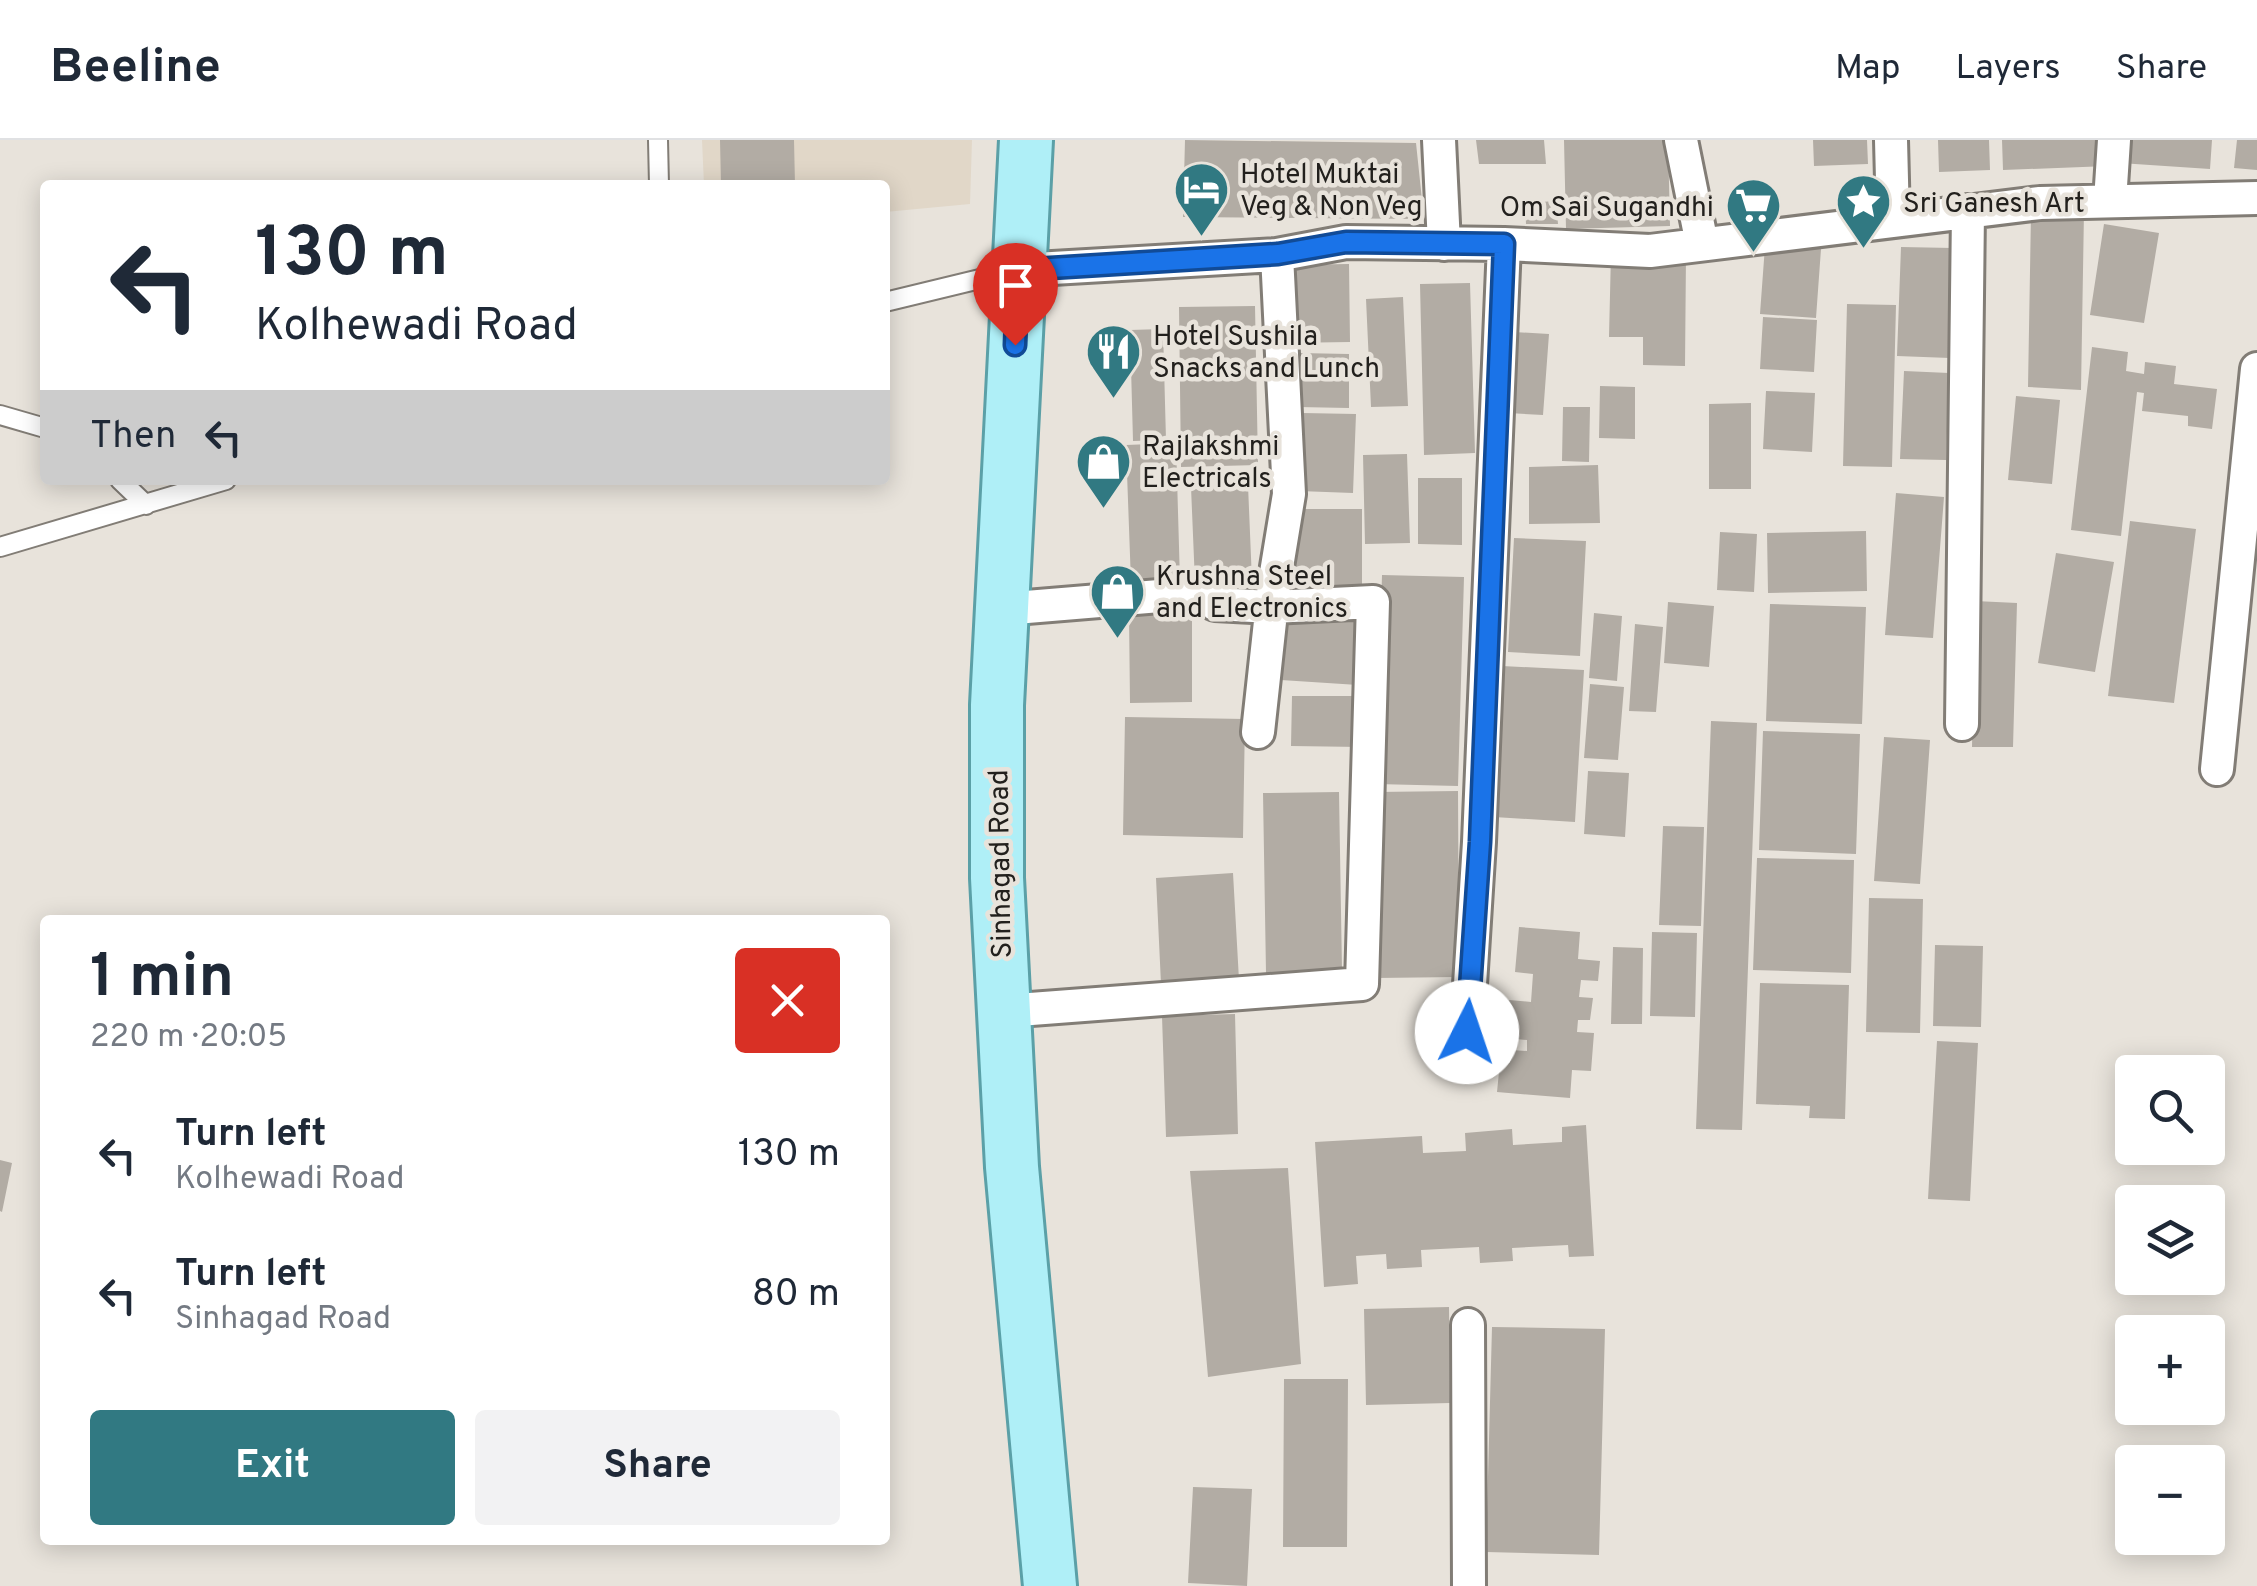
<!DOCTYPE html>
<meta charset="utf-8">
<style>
:root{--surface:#fff;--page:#f2f2f3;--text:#1f2937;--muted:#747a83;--line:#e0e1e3;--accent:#317982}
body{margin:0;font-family:Overpass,sans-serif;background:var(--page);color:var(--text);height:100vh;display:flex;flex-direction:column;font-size:38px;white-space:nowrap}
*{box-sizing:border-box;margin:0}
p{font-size:32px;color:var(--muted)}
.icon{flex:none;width:55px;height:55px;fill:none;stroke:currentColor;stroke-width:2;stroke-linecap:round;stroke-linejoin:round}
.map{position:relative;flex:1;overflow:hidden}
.sheet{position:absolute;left:40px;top:775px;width:850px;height:630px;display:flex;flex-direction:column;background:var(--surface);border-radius:10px;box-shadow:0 5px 25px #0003}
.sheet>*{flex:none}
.top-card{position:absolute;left:40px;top:40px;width:850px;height:305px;border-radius:10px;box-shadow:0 5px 25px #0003;background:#fff;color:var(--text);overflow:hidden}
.fabs{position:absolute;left:2115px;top:915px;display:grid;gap:20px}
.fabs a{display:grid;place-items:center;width:110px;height:110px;border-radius:10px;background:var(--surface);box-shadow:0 5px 25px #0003;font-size:50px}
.pin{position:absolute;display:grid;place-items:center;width:85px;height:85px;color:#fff;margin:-102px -42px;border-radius:50% 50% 50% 0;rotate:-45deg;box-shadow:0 0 10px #0007}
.pin .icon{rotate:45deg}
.me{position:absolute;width:110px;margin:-55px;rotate:4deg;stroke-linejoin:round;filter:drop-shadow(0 0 8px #0008)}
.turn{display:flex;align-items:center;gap:35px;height:210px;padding:0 50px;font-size:45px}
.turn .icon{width:130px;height:130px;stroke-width:2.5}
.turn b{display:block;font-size:70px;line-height:85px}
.then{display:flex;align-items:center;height:95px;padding:0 50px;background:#0003;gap:20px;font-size:38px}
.round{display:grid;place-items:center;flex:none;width:105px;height:105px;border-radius:10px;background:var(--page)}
.head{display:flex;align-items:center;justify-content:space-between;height:170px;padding:0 50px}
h1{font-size:60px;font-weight:700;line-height:75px}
.button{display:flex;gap:20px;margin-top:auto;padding:20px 50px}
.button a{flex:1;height:115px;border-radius:10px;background:var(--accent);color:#fff;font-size:40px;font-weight:700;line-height:115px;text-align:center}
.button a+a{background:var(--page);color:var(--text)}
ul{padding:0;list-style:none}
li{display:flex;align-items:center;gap:30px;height:140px;padding:0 50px}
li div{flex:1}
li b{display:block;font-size:38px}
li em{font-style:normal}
header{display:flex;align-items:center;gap:60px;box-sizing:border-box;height:140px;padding:0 50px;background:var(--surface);border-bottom:2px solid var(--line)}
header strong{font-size:48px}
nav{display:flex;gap:55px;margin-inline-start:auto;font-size:35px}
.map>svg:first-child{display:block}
.built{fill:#e1d7c8}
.building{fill:#b2aca4}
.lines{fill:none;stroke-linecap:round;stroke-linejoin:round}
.lane-casing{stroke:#827d76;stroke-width:22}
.street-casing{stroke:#827d76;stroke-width:38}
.primary-casing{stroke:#5ba0a7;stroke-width:58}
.lane{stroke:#fff;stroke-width:18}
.street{stroke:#fff;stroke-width:32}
.primary{stroke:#afeff7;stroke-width:52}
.route-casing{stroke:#114b97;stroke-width:25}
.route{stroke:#1a73e8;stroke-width:18}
.labels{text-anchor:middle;stroke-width:9;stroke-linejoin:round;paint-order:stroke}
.poi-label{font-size:28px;fill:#22201d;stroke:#e8e3db;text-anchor:start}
.street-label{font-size:28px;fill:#22201d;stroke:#e8e3db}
</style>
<header>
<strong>Beeline</strong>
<nav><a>Map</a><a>Layers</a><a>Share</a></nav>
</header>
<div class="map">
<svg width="2257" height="1446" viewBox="0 0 2257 1446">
<rect width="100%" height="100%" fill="#e8e3db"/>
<!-- built -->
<path class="built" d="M 702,0 L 972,0 L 970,64 L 885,72 L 885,45 L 704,45 Z"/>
<!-- building -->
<path class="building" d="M 720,0 L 794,0 L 795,45 L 721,45 Z
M 1185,0 L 1416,3 L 1424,79 L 1183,77 Z
M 1476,0 L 1544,0 L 1546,24 L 1479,24 Z
M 1564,0 L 1668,0 L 1670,86 L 1566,89 Z
M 1813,0 L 1867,0 L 1868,24 L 1814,26 Z
M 1938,0 L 1989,0 L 1990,30 L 1939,32 Z
M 2002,0 L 2107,0 L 2108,26 L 2003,30 Z
M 2121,0 L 2212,0 L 2210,29 L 2120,23 Z
M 2237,0 L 2257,0 L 2257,30 L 2234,28 Z
M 1556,61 L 1558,84 L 1526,84 L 1525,63 Z
M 2084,71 L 2081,250 L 2028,247 L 2031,73 Z
M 2104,84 L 2159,93 L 2144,183 L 2090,175 Z
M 1765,106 L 1821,109 L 1816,178 L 1760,174 Z
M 1901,107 L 1953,108 L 1950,218 L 1897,216 Z
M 1611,113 L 1686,114 L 1685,226 L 1643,225 L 1643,197 L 1609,197 Z
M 1349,124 L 1350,202 L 1285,203 L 1283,125 Z
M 1470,143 L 1475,313 L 1424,315 L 1420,144 Z
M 1403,157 L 1408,266 L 1371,267 L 1366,159 Z
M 1847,164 L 1896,165 L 1892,327 L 1843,326 Z
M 1255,166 L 1258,325 L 1181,327 L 1179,167 Z
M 1763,177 L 1817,180 L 1814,232 L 1760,229 Z
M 1163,189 L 1166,300 L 1133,301 L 1130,190 Z
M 1514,192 L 1549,194 L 1543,275 L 1508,273 Z
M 2092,207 L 2128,212 L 2126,231 L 2144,234 L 2145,222 L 2176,226 L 2174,244 L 2217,249 L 2212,289 L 2188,286 L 2188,276 L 2142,271 L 2144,253 L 2137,252 L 2121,396 L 2071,390 Z
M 1299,213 L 1349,214 L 1349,268 L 1298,267 Z
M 1904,231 L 1949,233 L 1946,320 L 1900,319 Z
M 1600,246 L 1635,247 L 1635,299 L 1599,298 Z
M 1766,251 L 1815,253 L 1812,312 L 1763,309 Z
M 2016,256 L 2060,260 L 2052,344 L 2008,340 Z
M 1751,263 L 1751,349 L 1709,349 L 1709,264 Z
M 1563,267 L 1590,267 L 1589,322 L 1562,321 Z
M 1302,273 L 1356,274 L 1353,353 L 1299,351 Z
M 1176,303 L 1180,441 L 1131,443 L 1126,305 Z
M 1407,314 L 1410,403 L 1365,404 L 1363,315 Z
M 1598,325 L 1600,383 L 1529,384 L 1529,327 Z
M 1418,338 L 1462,338 L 1462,405 L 1418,404 Z
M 1248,345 L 1252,441 L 1195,443 L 1191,347 Z
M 1896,353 L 1944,357 L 1933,498 L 1885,495 Z
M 1292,369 L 1362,369 L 1362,450 L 1291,449 Z
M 2130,381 L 2196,389 L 2174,563 L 2108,556 Z
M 1866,391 L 1867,451 L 1768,453 L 1767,393 Z
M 1720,392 L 1757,394 L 1754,452 L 1717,450 Z
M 1514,398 L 1586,401 L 1580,516 L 1508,512 Z
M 2056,413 L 2114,422 L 2095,532 L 2038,523 Z
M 1382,435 L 1464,437 L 1458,646 L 1376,644 Z
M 1975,461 L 2017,463 L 2013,607 L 1972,607 Z
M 1668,462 L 1714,466 L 1709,527 L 1664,523 Z
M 1770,464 L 1866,467 L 1862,584 L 1766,581 Z
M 1192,473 L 1192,562 L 1130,563 L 1129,474 Z
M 1594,473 L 1622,476 L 1617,541 L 1589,538 Z
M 1285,475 L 1362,479 L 1358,545 L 1281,540 Z
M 1635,484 L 1663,487 L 1656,572 L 1629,571 Z
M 1502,526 L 1584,530 L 1575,682 L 1494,677 Z
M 1590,544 L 1624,547 L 1618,620 L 1584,618 Z
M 1292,556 L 1361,556 L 1361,607 L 1291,606 Z
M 1125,577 L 1245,579 L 1243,698 L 1123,695 Z
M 1711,581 L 1757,583 L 1742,990 L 1696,989 Z
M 1763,591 L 1860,594 L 1856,714 L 1759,710 Z
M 1884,597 L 1930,600 L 1920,744 L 1874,741 Z
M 1588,631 L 1629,633 L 1625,697 L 1584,694 Z
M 1458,651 L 1459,837 L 1376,838 L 1376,652 Z
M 1339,652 L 1342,831 L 1266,833 L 1263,653 Z
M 1663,686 L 1704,687 L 1701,786 L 1659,785 Z
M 1757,718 L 1854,720 L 1851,833 L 1753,830 Z
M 1233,733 L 1239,840 L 1161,844 L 1156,738 Z
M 1869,758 L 1923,759 L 1920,893 L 1866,892 Z
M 1519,787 L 1580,792 L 1578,819 L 1600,821 L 1598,841 L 1581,840 L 1579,857 L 1593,858 L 1590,880 L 1578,880 L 1577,892 L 1594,893 L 1591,931 L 1572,930 L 1570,958 L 1497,952 L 1500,922 L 1510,923 L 1511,910 L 1527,911 L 1527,900 L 1506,898 L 1509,860 L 1531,862 L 1533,834 L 1515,832 Z
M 1652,792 L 1697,793 L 1695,877 L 1650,876 Z
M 1935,805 L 1983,806 L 1981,887 L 1933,886 Z
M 1613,807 L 1643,808 L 1642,884 L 1611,884 Z
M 1760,843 L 1849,845 L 1845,979 L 1809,978 L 1810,966 L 1756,964 Z
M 1235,874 L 1238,994 L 1166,997 L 1162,876 Z
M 1937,901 L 1978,903 L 1970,1061 L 1928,1059 Z
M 1586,985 L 1594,1116 L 1569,1117 L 1568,1105 L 1512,1108 L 1513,1121 L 1480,1123 L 1479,1107 L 1421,1110 L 1422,1127 L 1387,1129 L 1386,1114 L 1356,1116 L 1358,1144 L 1324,1147 L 1315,1002 L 1422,996 L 1423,1013 L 1466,1011 L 1465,993 L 1512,989 L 1513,1005 L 1562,1002 L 1562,987 Z
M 0,1020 L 12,1023 L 2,1072 L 0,1071 Z
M 1288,1028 L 1301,1224 L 1208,1237 L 1190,1031 Z
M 1449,1167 L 1450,1263 L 1366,1265 L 1364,1169 Z
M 1492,1187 L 1605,1189 L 1599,1415 L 1486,1412 Z
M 1284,1239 L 1348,1239 L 1347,1407 L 1283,1407 Z
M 1193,1347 L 1252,1349 L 1247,1446 L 1188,1443 Z"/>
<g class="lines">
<defs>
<path id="lane" d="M 658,0 L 659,45
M 885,162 L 1013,131
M 0,275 L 45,288
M 120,340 L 146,365
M 0,407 L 226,340"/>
<path id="street" d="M 1439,0 L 1444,104
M 1681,0 L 1702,104
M 1891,0 L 1893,80
M 2110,61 L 2114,0
M 1018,130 L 1277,115 L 1346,102 L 1504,104 L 1650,111 L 2040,63 L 2257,58
M 1002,469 L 1208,452 L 1215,464 L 1272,467 L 1373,462 L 1362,844 L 1004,871
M 1962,584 L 1968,71
M 1258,592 L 1274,445 L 1289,354 L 1277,115
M 2217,629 L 2257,229
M 1467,892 L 1479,702 L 1504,104
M 1468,1185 L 1469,1446"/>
<path id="primary" d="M 1026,0 L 997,565 L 997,738 L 1012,1027 L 1050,1446"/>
</defs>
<!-- lane casing -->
<use href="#lane" class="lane-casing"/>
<!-- street casing -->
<use href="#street" class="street-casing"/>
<!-- primary casing -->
<use href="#primary" class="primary-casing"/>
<!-- lane -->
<use href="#lane" class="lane"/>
<!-- street -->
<use href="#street" class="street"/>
<!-- primary -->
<use href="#primary" class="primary"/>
</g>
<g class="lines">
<defs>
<path id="route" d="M 1015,205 L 1018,130 L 1278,114 L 1346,102 L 1504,104 L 1480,702 L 1467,892"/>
</defs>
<!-- route casing -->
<use href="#route" class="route-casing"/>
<!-- route -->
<use href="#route" class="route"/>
</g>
<!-- icons -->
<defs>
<symbol id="hotel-pin" viewBox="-11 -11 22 30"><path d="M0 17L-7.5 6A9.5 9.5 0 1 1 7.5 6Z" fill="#317982" stroke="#e8e3db"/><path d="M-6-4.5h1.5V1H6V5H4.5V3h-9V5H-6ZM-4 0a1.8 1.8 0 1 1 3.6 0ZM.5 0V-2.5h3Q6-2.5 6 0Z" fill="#fff"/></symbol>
<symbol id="sight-pin" viewBox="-11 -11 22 30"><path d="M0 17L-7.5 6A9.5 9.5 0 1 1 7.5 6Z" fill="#317982" stroke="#e8e3db"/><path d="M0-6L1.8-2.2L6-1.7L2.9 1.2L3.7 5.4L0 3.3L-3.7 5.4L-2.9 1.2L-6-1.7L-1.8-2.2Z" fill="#fff"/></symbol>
<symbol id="supermarket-pin" viewBox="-11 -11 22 30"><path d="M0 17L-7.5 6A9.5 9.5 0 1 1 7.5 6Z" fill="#317982" stroke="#e8e3db"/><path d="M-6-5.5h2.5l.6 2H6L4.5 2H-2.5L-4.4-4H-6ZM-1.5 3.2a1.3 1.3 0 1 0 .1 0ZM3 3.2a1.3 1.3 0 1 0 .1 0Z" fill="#fff"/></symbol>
<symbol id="restaurant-pin" viewBox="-11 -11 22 30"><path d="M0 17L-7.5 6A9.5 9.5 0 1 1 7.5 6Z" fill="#317982" stroke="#e8e3db"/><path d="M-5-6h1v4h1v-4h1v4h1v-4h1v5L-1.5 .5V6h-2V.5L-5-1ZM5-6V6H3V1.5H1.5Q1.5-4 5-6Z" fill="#fff"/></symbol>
<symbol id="shop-pin" viewBox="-11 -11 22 30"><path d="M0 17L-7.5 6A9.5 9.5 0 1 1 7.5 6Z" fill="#317982" stroke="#e8e3db"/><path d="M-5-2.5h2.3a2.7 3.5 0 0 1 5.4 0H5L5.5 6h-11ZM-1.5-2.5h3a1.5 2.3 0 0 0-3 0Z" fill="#fff"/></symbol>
</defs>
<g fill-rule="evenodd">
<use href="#hotel-pin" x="1170" y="18" width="63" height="86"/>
<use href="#sight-pin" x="1832" y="30" width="63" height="86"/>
<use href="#supermarket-pin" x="1722" y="34" width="63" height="86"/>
<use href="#restaurant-pin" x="1082" y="180" width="63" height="86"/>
<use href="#shop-pin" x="1072" y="290" width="63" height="86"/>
<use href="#shop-pin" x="1086" y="420" width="63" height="86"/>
</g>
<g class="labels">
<!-- poi labels -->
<g class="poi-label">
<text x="1240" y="43">Hotel Muktai<tspan x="1240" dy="32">Veg &amp; Non Veg</tspan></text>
<text x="1903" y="72">Sri Ganesh Art</text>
<text x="1714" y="76" text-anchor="end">Om Sai Sugandhi</text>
<text x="1153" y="205">Hotel Sushila<tspan x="1153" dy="32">Snacks and Lunch</tspan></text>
<text x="1142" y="315">Rajlakshmi<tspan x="1142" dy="32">Electricals</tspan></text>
<text x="1156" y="445">Krushna Steel<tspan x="1156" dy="32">and Electronics</tspan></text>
</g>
<!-- street labels -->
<g class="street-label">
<text transform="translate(999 724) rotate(-91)" y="10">Sinhagad Road</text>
</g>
</g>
</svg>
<div class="fabs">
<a><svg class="icon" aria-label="search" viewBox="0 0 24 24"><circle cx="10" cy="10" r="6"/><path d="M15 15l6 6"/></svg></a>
<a><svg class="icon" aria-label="layers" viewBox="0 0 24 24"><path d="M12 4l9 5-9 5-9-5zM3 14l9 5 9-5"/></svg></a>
<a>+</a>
<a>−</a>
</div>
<div class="pin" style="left:1015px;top:205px;background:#d93025"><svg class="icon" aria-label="arrive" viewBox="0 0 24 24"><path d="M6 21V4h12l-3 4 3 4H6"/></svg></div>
<svg class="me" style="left:1467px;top:892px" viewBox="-20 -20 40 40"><circle r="19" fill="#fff"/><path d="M0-13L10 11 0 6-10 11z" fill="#1a73e8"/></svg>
<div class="top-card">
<div class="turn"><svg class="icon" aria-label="left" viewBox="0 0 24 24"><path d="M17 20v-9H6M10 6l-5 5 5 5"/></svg><div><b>130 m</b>Kolhewadi Road</div></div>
<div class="then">Then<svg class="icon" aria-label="left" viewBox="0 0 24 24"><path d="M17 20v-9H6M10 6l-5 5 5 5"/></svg></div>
</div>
<section class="sheet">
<div class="head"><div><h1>1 min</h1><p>220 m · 20:05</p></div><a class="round" style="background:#d93025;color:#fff"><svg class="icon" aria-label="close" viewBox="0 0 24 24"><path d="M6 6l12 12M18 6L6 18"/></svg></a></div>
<ul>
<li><svg class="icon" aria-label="left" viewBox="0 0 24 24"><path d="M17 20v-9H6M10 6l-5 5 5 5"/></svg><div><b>Turn left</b><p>Kolhewadi Road</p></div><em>130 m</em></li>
<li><svg class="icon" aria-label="left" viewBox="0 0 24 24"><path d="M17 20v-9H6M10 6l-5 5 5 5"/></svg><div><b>Turn left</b><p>Sinhagad Road</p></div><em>80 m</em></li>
</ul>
<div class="button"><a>Exit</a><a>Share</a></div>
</section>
</div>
